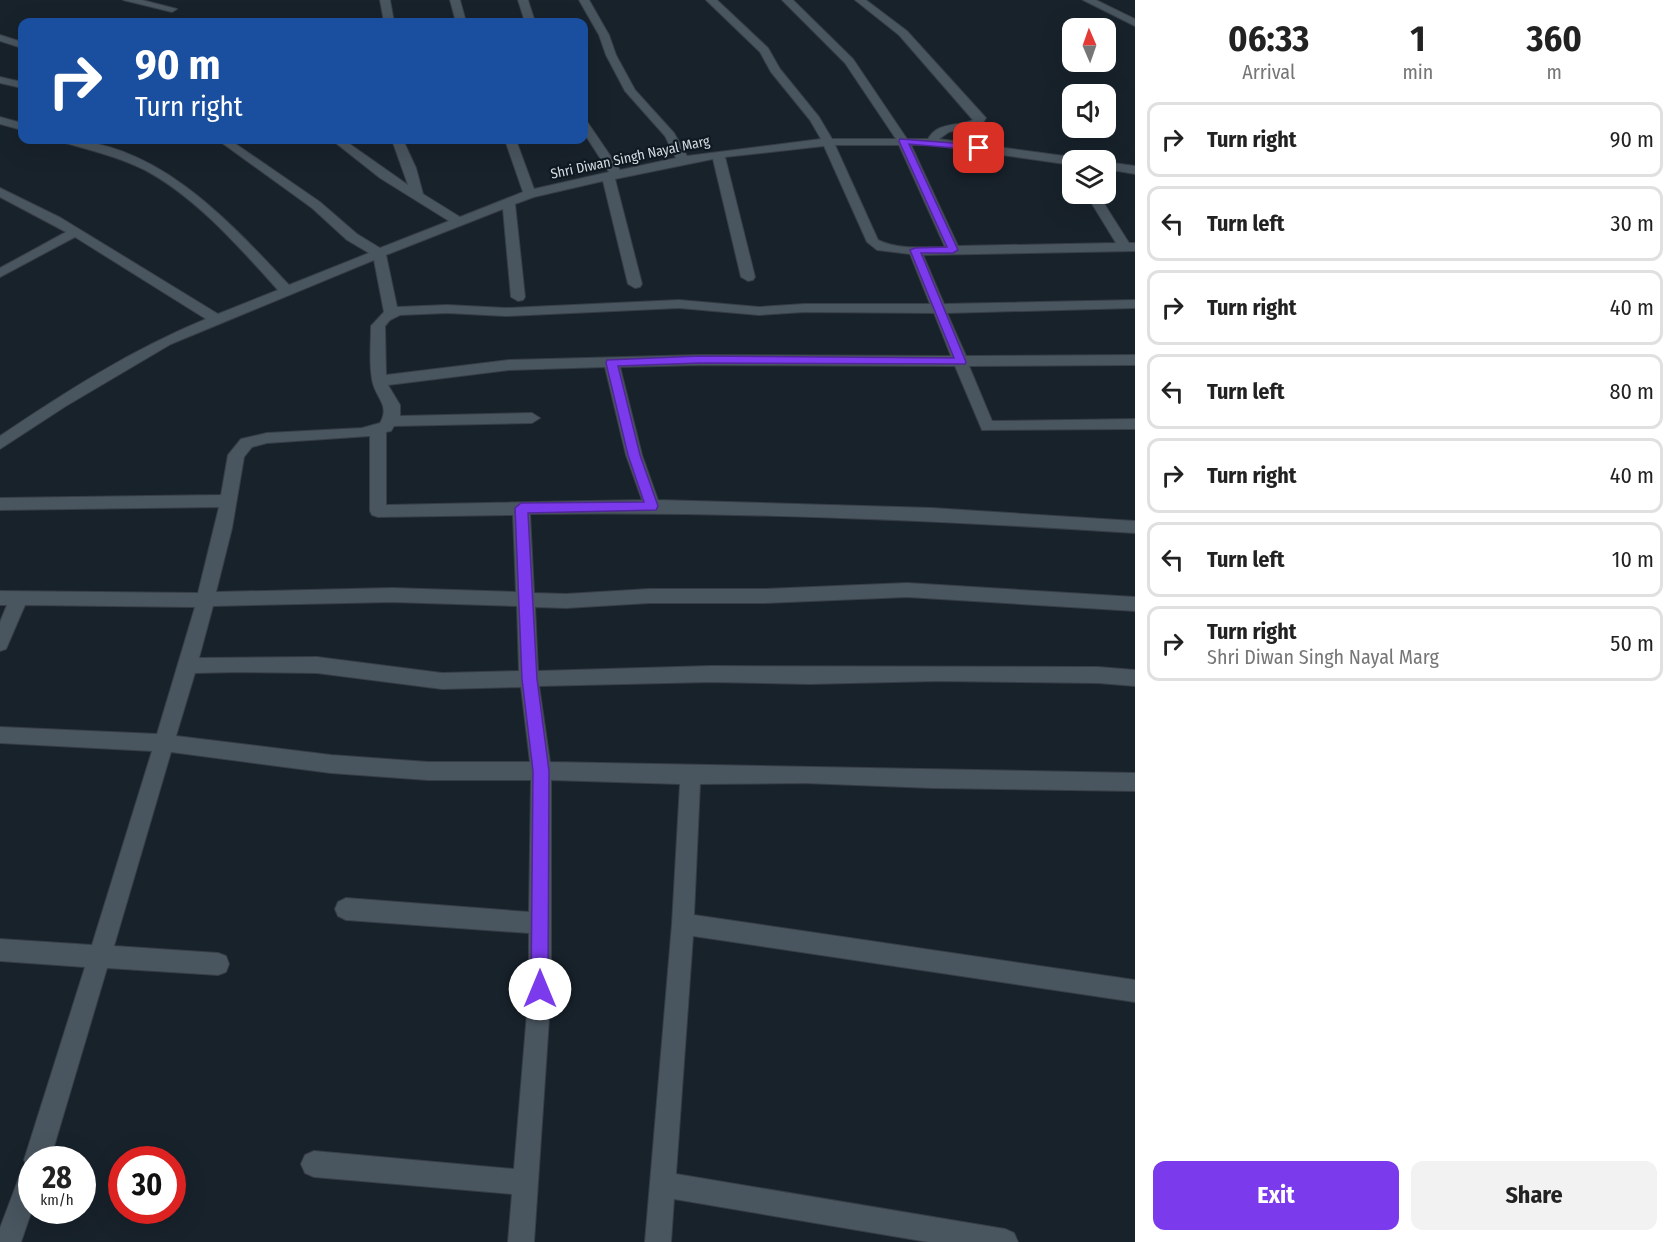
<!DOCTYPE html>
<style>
:root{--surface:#fff;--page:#f2f2f2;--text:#222;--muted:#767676;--line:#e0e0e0;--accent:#7c3aed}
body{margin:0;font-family:"Fira Sans Condensed",sans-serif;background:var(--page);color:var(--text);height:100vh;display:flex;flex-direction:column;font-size:22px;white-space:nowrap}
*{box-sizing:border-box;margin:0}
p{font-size:20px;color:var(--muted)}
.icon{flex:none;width:33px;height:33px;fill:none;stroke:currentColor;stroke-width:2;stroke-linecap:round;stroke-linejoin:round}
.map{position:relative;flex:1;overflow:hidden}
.side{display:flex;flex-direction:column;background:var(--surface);width:540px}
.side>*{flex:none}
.guide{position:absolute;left:18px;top:18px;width:570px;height:126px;border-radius:12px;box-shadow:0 6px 24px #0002;background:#1a4fa0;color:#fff;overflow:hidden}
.needle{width:39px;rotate:358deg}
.tools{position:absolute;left:1062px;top:18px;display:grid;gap:12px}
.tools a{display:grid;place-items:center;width:54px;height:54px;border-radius:12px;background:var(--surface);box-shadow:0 6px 24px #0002;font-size:30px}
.speed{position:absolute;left:18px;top:1146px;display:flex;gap:12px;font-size:30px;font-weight:700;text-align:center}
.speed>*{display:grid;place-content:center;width:78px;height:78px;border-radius:50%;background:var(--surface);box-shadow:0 6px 24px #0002;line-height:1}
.speed small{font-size:15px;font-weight:400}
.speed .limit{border:9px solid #d22;background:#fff;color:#111}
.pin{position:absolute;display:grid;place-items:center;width:51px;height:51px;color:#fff;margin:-26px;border-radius:12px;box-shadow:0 3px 9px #0006}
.me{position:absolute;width:66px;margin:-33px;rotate:0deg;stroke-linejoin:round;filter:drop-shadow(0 0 4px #0008)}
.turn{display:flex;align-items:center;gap:21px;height:126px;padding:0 18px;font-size:27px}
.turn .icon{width:78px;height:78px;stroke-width:2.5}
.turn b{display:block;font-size:42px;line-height:51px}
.eta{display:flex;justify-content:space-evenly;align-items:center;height:102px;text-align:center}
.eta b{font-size:36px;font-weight:700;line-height:42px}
.button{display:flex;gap:12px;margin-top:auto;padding:12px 18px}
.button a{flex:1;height:69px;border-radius:12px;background:var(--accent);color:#fff;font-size:24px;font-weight:700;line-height:69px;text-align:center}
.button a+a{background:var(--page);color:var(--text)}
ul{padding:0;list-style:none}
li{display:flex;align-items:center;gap:18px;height:75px;margin:0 12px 9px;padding:0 6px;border:3px solid var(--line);border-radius:12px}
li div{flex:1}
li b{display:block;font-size:22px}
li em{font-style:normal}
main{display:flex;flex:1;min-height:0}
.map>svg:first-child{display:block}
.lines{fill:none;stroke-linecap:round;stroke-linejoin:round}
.minor-casing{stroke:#363d45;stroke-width:2}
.minor{fill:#49555f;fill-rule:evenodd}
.route{fill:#7c3aed;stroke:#51269a;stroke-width:1.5}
.labels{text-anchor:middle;stroke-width:4.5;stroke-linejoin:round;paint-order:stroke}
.far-street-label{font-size:14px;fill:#d6dde3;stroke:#0f1921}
</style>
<main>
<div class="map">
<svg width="1135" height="1242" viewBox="0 0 1135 1242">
<rect width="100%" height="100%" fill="#18222b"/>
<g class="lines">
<defs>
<path id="minor" d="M 123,0 L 142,0 L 177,9 L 172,12 Z
M 380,0 L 390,0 L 394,22 L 384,22 Z
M 450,0 L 460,0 L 466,22 L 456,22 Z
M 518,0 L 528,0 L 535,22 L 525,22 Z
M 579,0 L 589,0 L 609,35 L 616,55 L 635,90 L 674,133 L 687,156 L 821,139 L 810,120 L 771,72 L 760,52 L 706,0 L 717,0 L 768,48 L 780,69 L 819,117 L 832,139 L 896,139 L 845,63 L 782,0 L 793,0 L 853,59 L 907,139 L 928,139 C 938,121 958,127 973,120 L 899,35 L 855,0 L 866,0 L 907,31 L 986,118 L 982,124 L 949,132 L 939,139 L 1072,157 L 1078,160 L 1072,160 L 1072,165 L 932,145 L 911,145 L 958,246 L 1116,243 L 1086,194 L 1098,194 L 1129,243 L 1135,243 L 1135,251 L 923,255 L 944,304 L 1135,300 L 1135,308 L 947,313 L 966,356 L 1135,355 L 1135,365 L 969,366 L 992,421 L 1135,419 L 1135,429 L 982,430 L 955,366 L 700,365 L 620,367 L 642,455 L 658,500 L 932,508 L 1135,521 L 1135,533 C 933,520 732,511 530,514 L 534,593 L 566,594 L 649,589 L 765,589 L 907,583 L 1135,597 L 1135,611 L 907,597 L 765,603 L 649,603 L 566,608 L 535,607 L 538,671 L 710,666 L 1098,667 L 1135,670 L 1135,686 L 1098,683 L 937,681 L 809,684 L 710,682 L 539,686 L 550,762 L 1135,773 L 1135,791 L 933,788 L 804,783 L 700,784 L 694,915 L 1135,980 L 1135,1002 L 693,936 L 676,1174 L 1005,1229 L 1014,1233 L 1018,1242 L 928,1242 L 674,1199 L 671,1242 L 645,1242 L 672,924 L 680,784 L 551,780 L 551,989 L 534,1242 L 508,1242 L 512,1194 L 314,1177 L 305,1173 L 301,1164 L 305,1155 L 314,1151 L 514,1169 L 529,989 L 529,933 L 346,920 L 338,916 L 335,909 L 338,902 L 346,898 L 529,912 L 531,780 L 428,780 L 331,773 L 171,752 L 114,946 L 218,953 L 226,956 L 229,964 L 226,972 L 218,975 L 107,968 L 50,1160 L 32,1160 L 32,1210 L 21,1242 L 0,1242 L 0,1228 L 23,1167 L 27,1166 L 24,1160 L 85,967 L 0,961 L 0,939 L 92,945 L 152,751 L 0,743 L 0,727 L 157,734 L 195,607 L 25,605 L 6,649 L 0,651 L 0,622 L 7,605 L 0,605 L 0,591 L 198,593 L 219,507 L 0,510 L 0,498 L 221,495 L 228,455 L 241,439 L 267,433 L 362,428 L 380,423 C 391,404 374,397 372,379 C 369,362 371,343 371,326 L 384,312 L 374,260 L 171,344 L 66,406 L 0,449 L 0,436 C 65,392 133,349 206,319 L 75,237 L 0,277 L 0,268 L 66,232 L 0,197 L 0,188 L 61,218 L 218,314 L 278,290 C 239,247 197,198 145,170 C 119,157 90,150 62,142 L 61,140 C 156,140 229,221 289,285 L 369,253 L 347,240 L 312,208 L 218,140 L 230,140 L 320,202 L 357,234 L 380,248 L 449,221 L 380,178 L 332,140 L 344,140 L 408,185 L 392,140 L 403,140 L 416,168 L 423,194 L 460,217 L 523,192 L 505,140 L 516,140 L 534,189 L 609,172 L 584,133 L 584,122 L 588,123 L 620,170 L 676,158 L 665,136 L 625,91 L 606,55 L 599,35 ZM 835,145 L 899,145 L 945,247 C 924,247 897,250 878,240 ZM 824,146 L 867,242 L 877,250 L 910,254 L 930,304 L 804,304 L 759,307 L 679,300 L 506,308 L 447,305 L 397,307 L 386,255 L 503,209 L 511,297 L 518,301 L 523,300 L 525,297 L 515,204 L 534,197 L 603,181 L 628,284 L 635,288 L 640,287 L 642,284 L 615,179 L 713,159 L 741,277 L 748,281 L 753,280 L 755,277 L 725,157 ZM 679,308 L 759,315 L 804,312 L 934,313 L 951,356 L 700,355 L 509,360 L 386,375 L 385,326 L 390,320 L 400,315 L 447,313 L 506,316 ZM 605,367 L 626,455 L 642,500 L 386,505 L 386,432 L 391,431 L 394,426 L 532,423 L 540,418 L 532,413 L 400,416 L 400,405 L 388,385 L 509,370 ZM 370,436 L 370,511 L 372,515 L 378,517 L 513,515 L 516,592 L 392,588 L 216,592 L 232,528 L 244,457 L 252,447 L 267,443 ZM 392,602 L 517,606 L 519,671 L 442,673 L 317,657 L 199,658 L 213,606 ZM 238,672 L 317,673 L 442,689 L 521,687 L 530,762 L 428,762 L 331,755 L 176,736 L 195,673 Z
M 1083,0 L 1096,0 L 1135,19 L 1135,26 Z
M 0,35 L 22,42 L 22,48 L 0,41 Z
M 0,77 L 22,82 L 22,88 L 0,83 Z
M 0,117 L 22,123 L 22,130 L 0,124 Z
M 1106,162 L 1135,166 L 1135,174 L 1106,169 Z"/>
</defs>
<!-- minor casing -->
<use href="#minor" class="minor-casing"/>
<!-- minor -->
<use href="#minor" class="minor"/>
</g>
<!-- route -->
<path class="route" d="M 900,139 L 979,145 L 984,148 L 979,150 L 909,144 L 958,250 L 953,253 L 921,253 L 966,362 L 965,364 L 700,363 L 618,366 L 640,455 L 658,506 L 656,510 L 528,513 L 537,679 L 549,771 L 548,989 L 546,995 L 540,998 L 534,995 L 531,989 L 533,771 L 522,679 L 515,508 L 521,503 L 644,502 L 628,455 L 606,363 L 607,360 L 700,356 L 954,358 L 910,250 L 915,248 L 947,247 L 899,141 Z"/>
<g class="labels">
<!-- far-street labels -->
<g class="far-street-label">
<text transform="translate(630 157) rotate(-12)" y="5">Shri Diwan Singh Nayal Marg</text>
</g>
</g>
</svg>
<div class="tools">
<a><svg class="needle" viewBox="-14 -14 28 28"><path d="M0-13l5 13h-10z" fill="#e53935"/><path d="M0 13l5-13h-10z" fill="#767676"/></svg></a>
<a><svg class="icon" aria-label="sound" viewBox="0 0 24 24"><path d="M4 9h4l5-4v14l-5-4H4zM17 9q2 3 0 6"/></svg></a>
<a><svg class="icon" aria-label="layers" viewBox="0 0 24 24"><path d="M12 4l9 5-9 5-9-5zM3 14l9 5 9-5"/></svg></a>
</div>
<div class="speed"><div>28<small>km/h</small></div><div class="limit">30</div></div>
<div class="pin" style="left:979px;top:148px;background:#d93025"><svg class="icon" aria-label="arrive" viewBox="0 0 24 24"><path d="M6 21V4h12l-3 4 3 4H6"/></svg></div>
<svg class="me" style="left:540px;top:989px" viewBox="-20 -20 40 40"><circle r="19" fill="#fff"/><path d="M0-13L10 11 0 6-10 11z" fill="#7c3aed"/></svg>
<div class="guide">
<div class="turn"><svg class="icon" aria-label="right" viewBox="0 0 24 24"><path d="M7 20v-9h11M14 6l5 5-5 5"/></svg><div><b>90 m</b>Turn right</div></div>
</div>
</div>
<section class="side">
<div class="eta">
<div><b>06:33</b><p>Arrival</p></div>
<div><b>1</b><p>min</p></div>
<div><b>360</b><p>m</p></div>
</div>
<ul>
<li><svg class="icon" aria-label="right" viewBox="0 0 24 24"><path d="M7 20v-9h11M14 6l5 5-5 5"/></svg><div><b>Turn right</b></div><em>90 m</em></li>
<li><svg class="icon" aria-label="left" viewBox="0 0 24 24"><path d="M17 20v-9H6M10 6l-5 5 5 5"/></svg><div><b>Turn left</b></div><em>30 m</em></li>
<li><svg class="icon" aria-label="right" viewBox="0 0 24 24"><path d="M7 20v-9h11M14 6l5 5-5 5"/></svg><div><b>Turn right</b></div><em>40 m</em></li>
<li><svg class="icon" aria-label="left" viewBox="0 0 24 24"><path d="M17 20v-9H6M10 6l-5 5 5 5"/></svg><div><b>Turn left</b></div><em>80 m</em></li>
<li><svg class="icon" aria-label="right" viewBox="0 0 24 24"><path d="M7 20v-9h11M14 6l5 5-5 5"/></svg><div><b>Turn right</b></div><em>40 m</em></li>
<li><svg class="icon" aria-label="left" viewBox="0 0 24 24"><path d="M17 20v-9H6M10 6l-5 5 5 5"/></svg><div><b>Turn left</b></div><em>10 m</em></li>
<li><svg class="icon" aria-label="right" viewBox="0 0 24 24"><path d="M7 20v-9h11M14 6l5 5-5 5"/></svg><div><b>Turn right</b><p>Shri Diwan Singh Nayal Marg</p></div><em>50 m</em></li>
</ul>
<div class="button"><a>Exit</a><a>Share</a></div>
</section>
</main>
